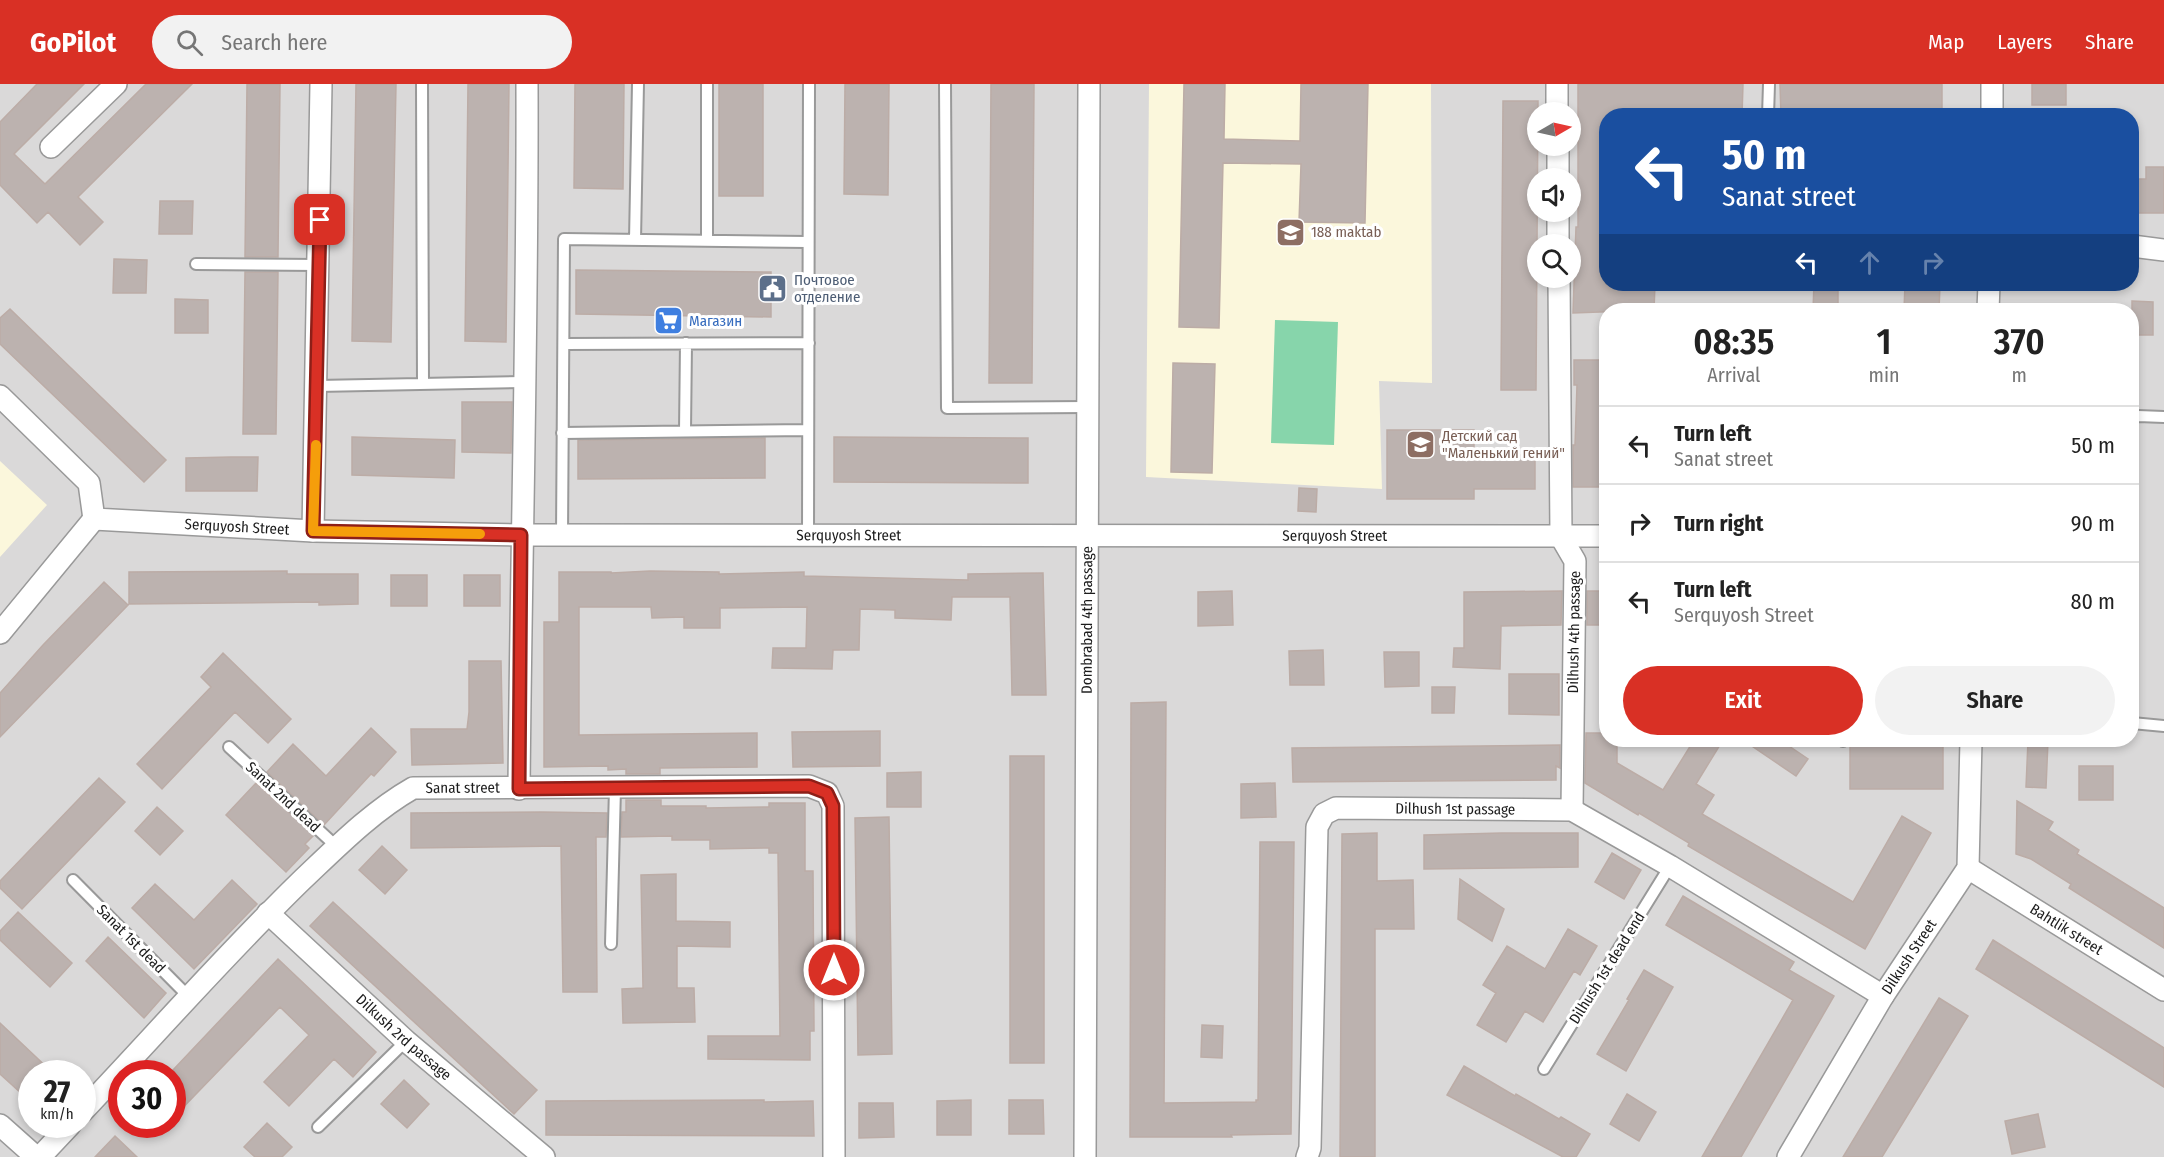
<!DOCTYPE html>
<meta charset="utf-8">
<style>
:root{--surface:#fff;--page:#f2f2f2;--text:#222;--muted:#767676;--line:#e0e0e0;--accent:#d93025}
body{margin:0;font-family:"Fira Sans Condensed",sans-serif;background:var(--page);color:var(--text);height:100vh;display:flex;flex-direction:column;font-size:22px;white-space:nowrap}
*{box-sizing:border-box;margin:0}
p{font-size:20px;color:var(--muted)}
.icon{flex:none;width:33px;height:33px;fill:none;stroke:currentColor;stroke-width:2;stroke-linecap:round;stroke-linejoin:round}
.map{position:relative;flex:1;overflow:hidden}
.side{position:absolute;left:1599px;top:219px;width:540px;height:444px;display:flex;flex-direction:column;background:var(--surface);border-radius:24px;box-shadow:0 3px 9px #0003}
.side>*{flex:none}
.banner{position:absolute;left:1599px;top:24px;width:540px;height:183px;border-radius:24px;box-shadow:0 3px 9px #0003;background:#1a4fa0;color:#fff;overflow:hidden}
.needle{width:39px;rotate:81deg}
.controls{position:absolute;left:1527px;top:18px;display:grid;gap:12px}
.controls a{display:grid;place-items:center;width:54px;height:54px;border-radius:50%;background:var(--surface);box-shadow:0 3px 9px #0003;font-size:30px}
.speed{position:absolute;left:18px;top:976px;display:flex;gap:12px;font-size:30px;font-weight:700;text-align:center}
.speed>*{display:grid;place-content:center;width:78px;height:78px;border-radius:50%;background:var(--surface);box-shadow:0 3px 9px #0003;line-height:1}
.speed small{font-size:15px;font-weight:400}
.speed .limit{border:9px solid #d22;background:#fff;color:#111}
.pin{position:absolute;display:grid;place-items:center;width:51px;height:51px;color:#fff;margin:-26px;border-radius:12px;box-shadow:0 3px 9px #0006}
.me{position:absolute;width:66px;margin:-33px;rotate:0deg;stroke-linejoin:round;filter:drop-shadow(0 0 4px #0008)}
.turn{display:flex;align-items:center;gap:21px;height:126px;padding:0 24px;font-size:27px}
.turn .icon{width:78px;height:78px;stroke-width:2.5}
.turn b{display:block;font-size:42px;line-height:51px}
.lanes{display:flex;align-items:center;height:57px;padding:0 24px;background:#0003;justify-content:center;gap:30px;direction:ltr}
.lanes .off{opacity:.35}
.eta{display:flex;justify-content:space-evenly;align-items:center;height:102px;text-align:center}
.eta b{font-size:36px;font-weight:600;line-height:42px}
.button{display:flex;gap:12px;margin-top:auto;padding:12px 24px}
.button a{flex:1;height:69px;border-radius:36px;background:var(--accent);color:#fff;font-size:24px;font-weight:600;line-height:69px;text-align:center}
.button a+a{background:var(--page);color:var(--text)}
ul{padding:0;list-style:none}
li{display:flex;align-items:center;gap:18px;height:78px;padding:0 24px;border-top:2px solid var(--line)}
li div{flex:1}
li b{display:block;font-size:22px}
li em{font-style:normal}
header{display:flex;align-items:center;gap:36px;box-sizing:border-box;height:84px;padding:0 30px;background:var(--accent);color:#fff}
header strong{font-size:28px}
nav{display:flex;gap:33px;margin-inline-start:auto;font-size:21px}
.search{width:420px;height:54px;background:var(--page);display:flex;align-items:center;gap:15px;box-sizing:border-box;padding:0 21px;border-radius:33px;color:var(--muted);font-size:22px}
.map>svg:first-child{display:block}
.residential{fill:#dad9d9;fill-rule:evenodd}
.education{fill:#fbf7dc}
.pitch{fill:#87d5ab}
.building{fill:#bcb2af;stroke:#bcaca6;stroke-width:1.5}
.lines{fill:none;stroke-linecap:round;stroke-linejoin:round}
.lane-casing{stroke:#999;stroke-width:14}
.street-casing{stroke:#999;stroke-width:24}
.lane{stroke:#fff;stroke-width:10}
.street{stroke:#fff;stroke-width:21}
.route-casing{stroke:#8d1f18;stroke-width:15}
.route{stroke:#d93025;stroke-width:10}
.slow{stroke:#f59e0b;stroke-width:10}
.labels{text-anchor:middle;stroke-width:6;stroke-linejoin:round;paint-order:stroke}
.education-label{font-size:15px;fill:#785e54;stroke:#fff;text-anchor:start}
.service-label{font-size:15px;fill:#4e5e75;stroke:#fff;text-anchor:start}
.shop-label{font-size:15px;fill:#366cbe;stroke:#fff;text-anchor:start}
.street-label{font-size:15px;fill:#1c1c1c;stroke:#fff}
</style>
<header>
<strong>GoPilot</strong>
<div class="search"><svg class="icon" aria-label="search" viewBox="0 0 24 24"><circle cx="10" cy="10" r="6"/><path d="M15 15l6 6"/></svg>Search here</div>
<nav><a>Map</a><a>Layers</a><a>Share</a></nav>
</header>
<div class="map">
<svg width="2164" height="1073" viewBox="0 0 2164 1073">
<rect width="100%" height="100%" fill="#ece7e2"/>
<!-- residential -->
<path class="residential" d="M 0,0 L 2164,0 L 2164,1073 L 0,1073 ZM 1538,28 L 1570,28 L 1570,62 L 1538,62 ZM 1606,32 L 2132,32 L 2132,200 L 1606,200 ZM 1538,94 L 1570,94 L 1570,128 L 1538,128 ZM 1538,160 L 1570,160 L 1570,194 L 1538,194 ZM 1606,226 L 2132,226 L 2132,656 L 1606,656 ZM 32,990 L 82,990 L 82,1041 L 32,1041 ZM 122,990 L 172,990 L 172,1041 L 122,1041 Z"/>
<!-- education -->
<path class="education" d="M 1149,0 L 1431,0 L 1432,299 L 1379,297 L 1382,405 L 1146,393 Z
M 0,377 L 47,421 L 0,473 Z"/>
<!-- pitch -->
<path class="pitch" d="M 1275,236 L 1338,238 L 1334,361 L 1271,359 Z"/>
<!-- building -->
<path class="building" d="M 37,0 L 84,0 L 14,70 L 45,100 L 146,0 L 192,0 L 78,113 L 103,138 L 80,161 L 48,128 L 37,139 L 0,101 L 0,38 Z
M 247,0 L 280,0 L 278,173 L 245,173 Z
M 356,0 L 396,0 L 391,258 L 352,257 Z
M 468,0 L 509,0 L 506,258 L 465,257 Z
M 575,0 L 624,0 L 623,105 L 574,104 Z
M 719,0 L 763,0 L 763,112 L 719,112 Z
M 845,0 L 889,0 L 888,111 L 844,110 Z
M 991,0 L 1034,0 L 1032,299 L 989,299 Z
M 1184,0 L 1225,0 L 1224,55 L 1300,57 L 1301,0 L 1368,0 L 1365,139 L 1299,138 L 1301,80 L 1223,79 L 1219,244 L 1179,243 Z
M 1578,0 L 1743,0 L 1742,32 L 1606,32 L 1606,200 L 1655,200 L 1654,226 L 1573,229 L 1576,143 L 1578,143 Z
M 1780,0 L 1942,0 L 1942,32 L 1781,32 Z
M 2032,0 L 2066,0 L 2066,21 L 2032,21 Z
M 1503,17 L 1538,17 L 1536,306 L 1501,306 Z
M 2146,83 L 2164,83 L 2164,129 L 2132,129 L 2132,95 L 2146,95 Z
M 160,117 L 193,117 L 192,150 L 159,150 Z
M 114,175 L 147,176 L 146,209 L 113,209 Z
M 576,186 L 771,188 L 771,233 L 576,230 Z
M 245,188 L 278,188 L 276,350 L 243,350 Z
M 1814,200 L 1838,200 L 1838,226 L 1813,226 Z
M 1905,200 L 1940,200 L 1939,226 L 1904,226 Z
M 175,215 L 208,216 L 208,249 L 175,249 Z
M 2132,217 L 2153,218 L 2153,251 L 2132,251 Z
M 10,225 L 166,376 L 144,398 L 0,260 L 0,234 Z
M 1574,276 L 1606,276 L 1606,403 L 1573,403 L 1573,361 L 1575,361 L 1577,301 L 1574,301 Z
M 1173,279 L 1215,280 L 1212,389 L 1171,388 Z
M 462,318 L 512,318 L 511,369 L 462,368 Z
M 1387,346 L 1474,346 L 1474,371 L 1535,371 L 1535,405 L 1474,405 L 1474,415 L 1387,415 Z
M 352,353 L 455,356 L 454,394 L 352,391 Z
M 834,353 L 1028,354 L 1028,399 L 834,398 Z
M 765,354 L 765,394 L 578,395 L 578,356 Z
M 231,373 L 258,373 L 257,407 L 186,407 L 186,374 Z
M 1299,404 L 1317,405 L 1316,428 L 1298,427 Z
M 287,487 L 287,490 L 358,490 L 358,520 L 319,521 L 319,518 L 129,520 L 129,488 Z
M 650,487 L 719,488 L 719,490 L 804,488 L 804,492 L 968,496 L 968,490 L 1043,489 L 1046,611 L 1012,611 L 1010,513 L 952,513 L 951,536 L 895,534 L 895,526 L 860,525 L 859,566 L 833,566 L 832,585 L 772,584 L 773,564 L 806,564 L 807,523 L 720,524 L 720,544 L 684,544 L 684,533 L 652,534 L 651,523 L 579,523 L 579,651 L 757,649 L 757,683 L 660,684 L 660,690 L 626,690 L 626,685 L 608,686 L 608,682 L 544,683 L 544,538 L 559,538 L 559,488 L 611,488 L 611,489 Z
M 391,491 L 427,491 L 427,522 L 391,522 Z
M 464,491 L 500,491 L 500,522 L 464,522 Z
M 104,498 L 128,521 L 0,653 L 0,609 L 43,561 Z
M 1232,507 L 1233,541 L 1198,542 L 1198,508 Z
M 1562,507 L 1561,541 L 1501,542 L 1500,585 L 1453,583 L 1454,564 L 1464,564 L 1464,508 Z
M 1587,507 L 1606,507 L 1606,541 L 1587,541 Z
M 1323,566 L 1324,601 L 1290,601 L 1289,567 Z
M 1384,568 L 1419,568 L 1419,602 L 1385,603 Z
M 223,569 L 291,635 L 268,659 L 235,628 L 162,705 L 137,680 L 211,603 L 201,593 Z
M 469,577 L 501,577 L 503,679 L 412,681 L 411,645 L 467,645 L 469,628 Z
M 1509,590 L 1559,590 L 1559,631 L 1509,630 Z
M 1432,603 L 1455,603 L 1454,629 L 1432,629 Z
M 1166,618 L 1164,1019 L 1256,1018 L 1256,1016 L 1258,1016 L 1260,758 L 1294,758 L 1291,1050 L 1231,1051 L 1232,1053 L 1130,1053 L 1131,619 Z
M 371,644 L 396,668 L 374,692 L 371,690 L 324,741 L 267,688 L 293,660 L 326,692 Z
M 880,647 L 880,682 L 793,683 L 792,648 Z
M 1586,649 L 1606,649 L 1606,656 L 1617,656 L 1617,679 L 1663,706 L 1694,656 L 1723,656 L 1696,700 L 1714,711 L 1702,730 L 1853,818 L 1902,732 L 1931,749 L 1865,865 L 1688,762 L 1689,759 L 1639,729 L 1638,731 L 1585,699 Z
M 1743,656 L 1780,656 L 1808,675 L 1796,692 Z
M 1900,656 L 1943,656 L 1943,705 L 1850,705 L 1850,661 L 1900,662 Z
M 2028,657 L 2048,657 L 2046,704 L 2026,703 Z
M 1560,661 L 1560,684 L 1556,682 L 1556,696 L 1293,698 L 1292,664 Z
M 1010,672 L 1044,672 L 1044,979 L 1010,979 Z
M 2079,682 L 2113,682 L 2113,716 L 2079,716 Z
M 921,688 L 921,723 L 887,723 L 887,689 Z
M 99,694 L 125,718 L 22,825 L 0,804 L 0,797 Z
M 256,699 L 314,751 L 305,760 L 309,764 L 286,788 L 226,731 Z
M 1275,699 L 1276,733 L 1241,734 L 1241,700 Z
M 626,716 L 661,716 L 661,722 L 706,722 L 706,724 L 769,723 L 769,719 L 805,719 L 805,787 L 813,787 L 814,947 L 810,947 L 810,976 L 708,975 L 708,952 L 780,952 L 778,769 L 769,769 L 769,764 L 710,765 L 710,756 L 672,756 L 672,752 L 621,753 L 622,728 L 626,728 Z
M 2017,717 L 2053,738 L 2048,746 L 2079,766 L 2077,770 L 2164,824 L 2164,864 L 2069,804 L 2071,800 L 2031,775 L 2016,770 Z
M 157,723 L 183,747 L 160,771 L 135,747 Z
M 542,728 L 607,729 L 606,753 L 596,753 L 597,908 L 563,908 L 561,762 L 411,764 L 411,729 Z
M 889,733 L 892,970 L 858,971 L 855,734 Z
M 1377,749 L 1377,797 L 1413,796 L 1414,845 L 1375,845 L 1375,1073 L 1340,1073 L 1342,750 Z
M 1502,749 L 1578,749 L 1578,783 L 1424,785 L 1424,751 Z
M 382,762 L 407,786 L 385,810 L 359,786 Z
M 1612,769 L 1641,786 L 1624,815 L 1595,798 Z
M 676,790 L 676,837 L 730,838 L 730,863 L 677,862 L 677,904 L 694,904 L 695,938 L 623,939 L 622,905 L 643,904 L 641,791 Z
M 1460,795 L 1504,825 L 1492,857 L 1458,835 Z
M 232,796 L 257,820 L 194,885 L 132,824 L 155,800 L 194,836 Z
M 1683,812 L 1794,878 L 1789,886 L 1834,912 L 1741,1073 L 1702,1073 L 1793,916 L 1666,841 Z
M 333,818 L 537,1006 L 514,1030 L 310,842 Z
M 18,828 L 72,879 L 50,903 L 0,856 L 0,847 Z
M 1568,845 L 1597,862 L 1580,891 L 1574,887 L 1543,938 L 1525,927 L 1506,958 L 1477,941 L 1496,909 L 1483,901 L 1507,862 L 1545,885 Z
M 108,853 L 166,909 L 144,934 L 86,877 Z
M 1993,856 L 2164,964 L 2164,1003 L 1976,885 Z
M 278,875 L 376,968 L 353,993 L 334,975 L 289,1022 L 264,998 L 309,951 L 280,923 L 172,1035 L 172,987 Z
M 1644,886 L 1673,903 L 1626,987 L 1597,970 L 1629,916 L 1627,915 Z
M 1939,914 L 1968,932 L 1907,1032 L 1882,1073 L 1843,1073 Z
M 0,939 L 54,990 L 32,990 L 32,1019 L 0,990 Z
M 1202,941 L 1223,942 L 1222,974 L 1201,973 Z
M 1464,982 L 1515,1012 L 1516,1010 L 1559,1035 L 1561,1033 L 1590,1050 L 1576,1073 L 1563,1073 L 1447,1011 Z
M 404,996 L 429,1020 L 407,1044 L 381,1020 Z
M 1627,1010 L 1656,1028 L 1639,1057 L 1610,1040 Z
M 764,1016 L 764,1018 L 813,1017 L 814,1052 L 546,1051 L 546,1017 Z
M 971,1016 L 971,1051 L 937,1051 L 937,1017 Z
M 1009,1016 L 1043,1016 L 1044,1050 L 1009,1050 Z
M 859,1019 L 893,1019 L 894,1053 L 859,1054 Z
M 2038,1030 L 2045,1063 L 2012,1070 L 2005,1037 Z
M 267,1039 L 292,1063 L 282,1073 L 255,1073 L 244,1063 Z
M 115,1052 L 137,1073 L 95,1073 Z"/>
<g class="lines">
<defs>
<path id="lane" d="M 422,0 L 423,299
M 945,0 L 947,324 L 1087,323
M 1768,32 L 1769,0
M 635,156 L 638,0
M 707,157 L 707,0
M 196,180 L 319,181
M 564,260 L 809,259
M 317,302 L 524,298
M 2132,334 L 2138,332 L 2164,333
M 685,347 L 686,259
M 562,349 L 808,346
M 562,451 L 564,155 L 807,158
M 808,451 L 809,0
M 2132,639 L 2164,642
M 1843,657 L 1843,656
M 229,663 L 337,763
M 73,796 L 189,913
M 611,860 L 615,704
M 1544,985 L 1670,782
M 318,1043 L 406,957"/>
<g id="street">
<path d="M 1557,0 L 1557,28"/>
<path d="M 1992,32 L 1992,0"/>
<path d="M 1558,62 L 1558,94"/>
<path d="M 51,63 L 116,0"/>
<path d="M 1558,128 L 1558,160"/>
<path d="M 2132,162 L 2164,166"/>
<path d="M 1559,194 L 1561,453 L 1575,477 L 1572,726"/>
<path d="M 1988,226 L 1989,200"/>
<path id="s1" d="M 0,312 L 89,399 L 94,435 L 313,447 L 521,451 L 1606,452"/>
<path d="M 313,447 L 321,0"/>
<path d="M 0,549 L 94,435"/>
<path d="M 519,705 C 521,470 528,235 527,0"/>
<path id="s2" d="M 1968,784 L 2164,906"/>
<path id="s3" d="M 268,829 L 406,957 L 544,1073"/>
<path id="s4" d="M 82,1028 C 155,951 225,871 301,797 C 336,764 371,728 413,704 L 809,702 L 827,709 L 833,722 L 834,1073"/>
<path d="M 0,1041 L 36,1073"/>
<path d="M 40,1073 L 70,1041"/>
<path id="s5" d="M 1085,1073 L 1089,0"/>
<path id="s6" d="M 1307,1073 L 1310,1064 L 1317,743 L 1324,730 L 1336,724 L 1572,726 L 1670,782 L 1883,912"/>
<path id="s7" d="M 1788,1073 L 1883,912 L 1968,784 L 1971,656"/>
</g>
</defs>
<!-- lane casing -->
<use href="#lane" class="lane-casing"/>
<!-- street casing -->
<use href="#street" class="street-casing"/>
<!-- lane -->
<use href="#lane" class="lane"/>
<!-- street -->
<use href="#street" class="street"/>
</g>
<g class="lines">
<defs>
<path id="route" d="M 320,136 L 313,447 L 521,451 L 519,705 L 809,702 L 827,709 L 833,722 L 834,886"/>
</defs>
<!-- route casing -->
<use href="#route" class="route-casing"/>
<!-- route -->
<use href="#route" class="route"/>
<!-- slow -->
<path class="slow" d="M 316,361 L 313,447 L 480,450"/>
</g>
<!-- icons -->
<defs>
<symbol id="school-square" viewBox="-11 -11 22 22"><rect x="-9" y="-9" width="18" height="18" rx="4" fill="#8d6e63" stroke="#fff"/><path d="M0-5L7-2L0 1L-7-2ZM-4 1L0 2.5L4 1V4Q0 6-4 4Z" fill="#fff"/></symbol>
<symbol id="civic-square" viewBox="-11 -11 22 22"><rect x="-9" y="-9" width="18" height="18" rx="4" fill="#5c6f8a" stroke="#fff"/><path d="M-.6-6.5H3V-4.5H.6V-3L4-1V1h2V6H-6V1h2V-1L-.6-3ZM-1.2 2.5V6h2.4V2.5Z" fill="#fff"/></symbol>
<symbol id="supermarket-square" viewBox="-11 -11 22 22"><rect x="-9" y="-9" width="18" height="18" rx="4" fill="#3f7fe0" stroke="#fff"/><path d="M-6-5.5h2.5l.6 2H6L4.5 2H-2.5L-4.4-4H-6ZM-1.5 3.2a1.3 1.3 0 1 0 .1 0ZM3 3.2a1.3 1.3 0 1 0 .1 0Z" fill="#fff"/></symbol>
</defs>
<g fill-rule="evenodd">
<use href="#school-square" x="1274" y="132" width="33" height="33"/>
<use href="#civic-square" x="756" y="188" width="33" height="33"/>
<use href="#supermarket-square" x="652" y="220" width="33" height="33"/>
<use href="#school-square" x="1404" y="344" width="33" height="33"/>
</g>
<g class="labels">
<!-- education labels -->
<g class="education-label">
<text x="1311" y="153">188 maktab</text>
<text x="1442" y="357">Детский сад<tspan x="1442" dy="17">"Маленький гений"</tspan></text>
</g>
<!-- service labels -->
<g class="service-label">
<text x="794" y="201">Почтовое<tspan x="794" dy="17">отделение</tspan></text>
</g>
<!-- shop labels -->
<g class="shop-label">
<text x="689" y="242">Магазин</text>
</g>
<!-- street labels -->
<g class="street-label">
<text dy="5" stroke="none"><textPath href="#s1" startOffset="304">Serquyosh Street</textPath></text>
<text dy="5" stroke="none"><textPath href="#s1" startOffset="916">Serquyosh Street</textPath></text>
<text dy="5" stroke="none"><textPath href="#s1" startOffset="1402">Serquyosh Street</textPath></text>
<text dy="5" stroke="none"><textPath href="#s5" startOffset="537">Dombrabad 4th passage</textPath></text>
<text transform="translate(1574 548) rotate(-89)" y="5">Dilhush 4th passage</text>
<text dy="5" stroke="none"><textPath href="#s4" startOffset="514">Sanat street</textPath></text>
<text transform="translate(283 713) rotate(43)" y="5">Sanat 2nd dead</text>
<text dy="5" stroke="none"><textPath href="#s6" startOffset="478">Dilhush 1st passage</textPath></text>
<text dy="5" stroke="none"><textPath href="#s2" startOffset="116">Bahtlik street</textPath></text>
<text transform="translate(131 855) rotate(45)" y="5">Sanat 1st dead</text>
<text dy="5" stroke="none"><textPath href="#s7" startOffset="234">Dilkush Street</textPath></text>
<text transform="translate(1607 884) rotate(-58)" y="5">Dilhush 1st dead end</text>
<text dy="5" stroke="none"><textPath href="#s3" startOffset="184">Dilkush 2rd passage</textPath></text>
</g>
</g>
</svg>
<div class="controls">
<a><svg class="needle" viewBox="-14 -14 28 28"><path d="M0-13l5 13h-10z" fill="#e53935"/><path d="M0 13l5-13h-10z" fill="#767676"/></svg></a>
<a><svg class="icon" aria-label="sound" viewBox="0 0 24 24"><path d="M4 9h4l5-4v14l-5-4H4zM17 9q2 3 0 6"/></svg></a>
<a><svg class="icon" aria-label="search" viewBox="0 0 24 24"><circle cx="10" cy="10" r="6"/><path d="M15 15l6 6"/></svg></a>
</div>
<div class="speed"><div>27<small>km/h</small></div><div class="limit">30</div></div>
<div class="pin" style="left:320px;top:136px;background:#d93025"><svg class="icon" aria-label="arrive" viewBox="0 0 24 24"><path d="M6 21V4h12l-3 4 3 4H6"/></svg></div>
<svg class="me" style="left:834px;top:886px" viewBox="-20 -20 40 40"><circle r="17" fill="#d93025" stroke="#fff" stroke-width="3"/><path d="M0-11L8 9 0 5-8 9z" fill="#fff"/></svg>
<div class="banner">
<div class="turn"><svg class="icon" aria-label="left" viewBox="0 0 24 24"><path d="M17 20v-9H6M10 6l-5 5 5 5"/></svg><div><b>50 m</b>Sanat street</div></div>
<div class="lanes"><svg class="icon" aria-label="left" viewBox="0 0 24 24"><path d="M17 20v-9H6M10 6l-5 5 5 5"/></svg><svg class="icon off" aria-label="ahead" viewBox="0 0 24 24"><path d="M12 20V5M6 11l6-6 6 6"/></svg><svg class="icon off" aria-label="right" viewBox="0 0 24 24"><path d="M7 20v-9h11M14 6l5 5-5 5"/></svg></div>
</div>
<section class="side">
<div class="eta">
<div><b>08:35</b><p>Arrival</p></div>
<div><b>1</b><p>min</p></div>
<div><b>370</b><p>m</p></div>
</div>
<ul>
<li><svg class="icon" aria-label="left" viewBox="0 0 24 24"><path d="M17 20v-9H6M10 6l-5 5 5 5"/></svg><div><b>Turn left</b><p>Sanat street</p></div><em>50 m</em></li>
<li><svg class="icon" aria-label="right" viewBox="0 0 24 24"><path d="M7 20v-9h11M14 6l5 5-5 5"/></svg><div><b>Turn right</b></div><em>90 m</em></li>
<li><svg class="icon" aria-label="left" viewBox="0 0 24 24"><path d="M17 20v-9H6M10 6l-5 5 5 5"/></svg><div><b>Turn left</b><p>Serquyosh Street</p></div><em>80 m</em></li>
</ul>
<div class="button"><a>Exit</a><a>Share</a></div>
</section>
</div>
